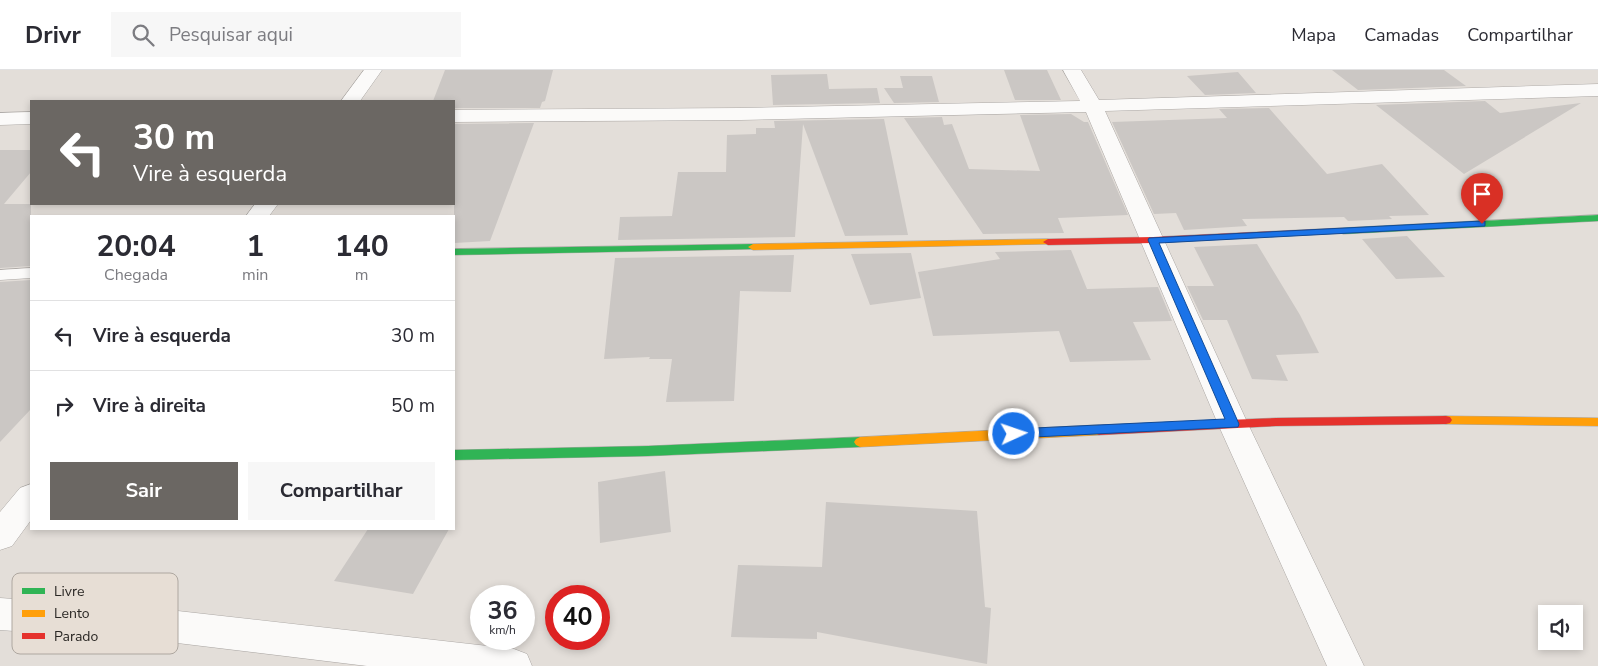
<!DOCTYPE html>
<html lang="pt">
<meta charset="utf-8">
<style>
:root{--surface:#fff;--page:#f7f7f7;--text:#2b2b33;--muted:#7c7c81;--line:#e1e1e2;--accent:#6b6763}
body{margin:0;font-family:"Nunito Sans",sans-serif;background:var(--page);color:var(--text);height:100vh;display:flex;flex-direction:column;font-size:19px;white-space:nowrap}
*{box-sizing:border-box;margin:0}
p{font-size:16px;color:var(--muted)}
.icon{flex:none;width:28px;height:28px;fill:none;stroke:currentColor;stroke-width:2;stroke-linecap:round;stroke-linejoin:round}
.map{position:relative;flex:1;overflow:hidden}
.panel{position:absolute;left:30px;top:145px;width:425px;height:315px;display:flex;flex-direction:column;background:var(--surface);border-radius:0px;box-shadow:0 2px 8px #0003}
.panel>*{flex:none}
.hud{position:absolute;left:30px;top:30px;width:425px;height:105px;border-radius:0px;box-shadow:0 2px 8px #0003;background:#6b6763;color:#fff;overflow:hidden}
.controls{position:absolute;left:1538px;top:535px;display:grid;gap:10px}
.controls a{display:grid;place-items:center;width:45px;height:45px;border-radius:0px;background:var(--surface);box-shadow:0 2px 8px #0003;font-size:25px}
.speed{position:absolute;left:470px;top:515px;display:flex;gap:10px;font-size:25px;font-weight:700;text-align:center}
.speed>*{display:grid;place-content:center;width:65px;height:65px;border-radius:50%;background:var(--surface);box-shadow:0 2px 8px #0003;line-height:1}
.speed small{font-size:12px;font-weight:400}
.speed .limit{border:8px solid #d22;background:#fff;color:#111}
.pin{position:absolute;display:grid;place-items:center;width:42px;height:42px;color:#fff;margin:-51px -21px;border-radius:50% 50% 50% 0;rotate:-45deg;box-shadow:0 0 5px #0007}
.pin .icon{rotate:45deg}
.me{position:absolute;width:55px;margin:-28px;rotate:87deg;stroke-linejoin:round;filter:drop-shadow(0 0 4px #0008)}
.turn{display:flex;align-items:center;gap:18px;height:105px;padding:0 20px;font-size:22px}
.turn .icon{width:65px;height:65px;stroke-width:2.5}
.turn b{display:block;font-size:35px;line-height:42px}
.eta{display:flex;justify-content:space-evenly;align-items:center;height:85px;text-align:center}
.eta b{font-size:30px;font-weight:700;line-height:35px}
.primary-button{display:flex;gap:10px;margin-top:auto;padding:10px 20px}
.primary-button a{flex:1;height:58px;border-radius:0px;background:var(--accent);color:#fff;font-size:20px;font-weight:700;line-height:58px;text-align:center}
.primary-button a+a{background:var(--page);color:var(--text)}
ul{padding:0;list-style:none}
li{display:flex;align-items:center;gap:15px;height:70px;padding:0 20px;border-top:1px solid var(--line)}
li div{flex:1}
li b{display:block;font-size:19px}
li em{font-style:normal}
header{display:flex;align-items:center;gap:30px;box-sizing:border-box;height:70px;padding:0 25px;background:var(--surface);border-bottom:1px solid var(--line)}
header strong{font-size:24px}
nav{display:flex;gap:28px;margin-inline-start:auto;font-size:18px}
.search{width:350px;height:45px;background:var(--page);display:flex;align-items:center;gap:12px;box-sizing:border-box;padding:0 18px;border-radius:0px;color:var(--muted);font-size:19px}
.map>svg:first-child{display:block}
.building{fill:#cbc7c4}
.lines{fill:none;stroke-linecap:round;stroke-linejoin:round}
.lane-casing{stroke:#aaa6a3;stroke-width:1}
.street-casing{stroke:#aaa6a3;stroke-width:1}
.fast-casing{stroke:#aaa6a3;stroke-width:1}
.slow-casing{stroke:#aaa6a3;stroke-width:1}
.jam-casing{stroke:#aaa6a3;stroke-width:1}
.lane{fill:#fbfaf9;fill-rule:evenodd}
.street{fill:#fbfaf9;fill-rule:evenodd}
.fast{fill:#30b455;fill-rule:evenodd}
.slow{fill:#ff9f0a;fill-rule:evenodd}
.jam{fill:#e5322d;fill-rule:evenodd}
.route{fill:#1a73e8;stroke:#114b97}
.key{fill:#e7ded5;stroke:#aea7a0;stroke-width:1}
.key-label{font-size:14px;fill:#2a2724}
</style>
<header>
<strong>Drivr</strong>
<div class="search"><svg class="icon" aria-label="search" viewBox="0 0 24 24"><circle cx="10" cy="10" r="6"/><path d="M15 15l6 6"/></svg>Pesquisar aqui</div>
<nav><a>Mapa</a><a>Camadas</a><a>Compartilhar</a></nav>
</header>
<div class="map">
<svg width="1598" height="596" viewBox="0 0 1598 596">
<rect width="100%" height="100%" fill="#e3ded9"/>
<!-- building -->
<path class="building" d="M 445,0 L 553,0 L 545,31 L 542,32 L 540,38 L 454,38 L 454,31 L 433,31 Z
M 1004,0 L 1047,0 L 1061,30 L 1015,30 Z
M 1332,0 L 1444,0 L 1466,16 L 1358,20 Z
M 1238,2 L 1256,23 L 1205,25 L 1187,6 Z
M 827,4 L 829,19 L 877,18 L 880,33 L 773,35 L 771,5 Z
M 900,6 L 932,6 L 939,32 L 894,33 L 884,18 L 903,18 Z
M 1485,31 L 1500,43 L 1581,33 L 1464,104 L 1376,35 Z
M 1269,38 L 1327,104 L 1382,94 L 1429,145 L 1389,146 L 1392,149 L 1348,151 L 1344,147 L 1242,149 L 1247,156 L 1184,160 L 1176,143 L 1154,144 L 1112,52 L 1227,48 L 1219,39 Z
M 1071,44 L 1084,52 L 1088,52 L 1128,145 L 1058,148 L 1064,163 L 983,164 L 904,48 L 942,47 L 944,55 L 952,54 L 969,99 L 1040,101 L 1020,45 Z
M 884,49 L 908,165 L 845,166 L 803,54 L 795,167 L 618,170 L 620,147 L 672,146 L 678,102 L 726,102 L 727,65 L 756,64 L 756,58 L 775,58 L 774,51 Z
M 534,53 L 490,171 L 454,173 L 454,54 Z
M 0,80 L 31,80 L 31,102 L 4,134 L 31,134 L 31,196 L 0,198 Z
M 1407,166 L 1445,207 L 1396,209 L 1362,169 Z
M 1257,174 L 1300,245 L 1319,283 L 1276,285 L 1288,311 L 1252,309 L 1227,250 L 1203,250 L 1187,216 L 1214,216 L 1194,177 Z
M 1071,180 L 1087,219 L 1158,217 L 1172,251 L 1133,252 L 1151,290 L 1070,292 L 1059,261 L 933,266 L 918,202 L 1000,189 L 995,182 Z
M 911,183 L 921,228 L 870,235 L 851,184 Z
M 794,185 L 791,222 L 740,221 L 734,331 L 666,332 L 672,289 L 649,289 L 650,287 L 604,289 L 615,188 Z
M 31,210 L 31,339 L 0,372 L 0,212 Z
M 665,401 L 671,462 L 600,473 L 598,412 Z
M 826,432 L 977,441 L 985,537 L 991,538 L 987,594 L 817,562 L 817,569 L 731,567 L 738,495 L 822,497 Z
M 368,459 L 449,459 L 413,524 L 334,511 Z"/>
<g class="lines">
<defs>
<path id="lane" d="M 31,198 L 31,208 L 0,210 L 0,200 Z"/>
<path id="street" d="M 364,0 L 382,0 L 360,31 L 341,31 Z
M 1063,0 L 1081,0 L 1099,30 L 1598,14 L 1598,26 L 1105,41 L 1248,354 L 1364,596 L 1327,596 L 1218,354 L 1086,42 L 740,50 L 454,52 L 454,40 L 740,38 L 1080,31 Z
M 31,42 L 31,54 L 0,55 L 0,43 Z
M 255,134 L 278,134 L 269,146 L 246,146 Z
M 31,414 L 31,450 L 12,476 L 0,480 L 0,442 L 20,418 Z
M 0,528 L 169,540 L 514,579 L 527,584 L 532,596 L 367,596 L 169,572 L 0,560 Z"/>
<path id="fast" d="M 1598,145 L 1598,151 L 1343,164 L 1338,161 L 1343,158 Z
M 753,174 L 756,175 L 758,177 L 756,179 L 454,185 L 454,179 Z
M 860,367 L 864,369 L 866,372 L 864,375 L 860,377 L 648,386 L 454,390 L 454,380 L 648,376 Z"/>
<path id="slow" d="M 1048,169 L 1053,172 L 1051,174 L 753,180 L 748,177 L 753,174 Z
M 1446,346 L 1598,348 L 1598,356 L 1446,354 L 1442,353 L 1440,350 L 1442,347 Z
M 1099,355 L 1103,357 L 1105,360 L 1103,363 L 1099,365 L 860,377 L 856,375 L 854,372 L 856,369 L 860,367 Z"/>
<path id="jam" d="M 1343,158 L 1346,159 L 1346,163 L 1153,173 L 1048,175 L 1043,172 L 1048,169 L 1153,167 Z
M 1446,346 L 1450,347 L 1452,350 L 1450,353 L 1446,354 L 1276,356 L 1099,365 L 1095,363 L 1093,360 L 1095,357 L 1099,355 L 1276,348 Z"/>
</defs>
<!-- lane casing -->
<use href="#lane" class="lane-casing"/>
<!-- street casing -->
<use href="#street" class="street-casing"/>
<!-- fast casing -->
<use href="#fast" class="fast-casing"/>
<!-- slow casing -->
<use href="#slow" class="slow-casing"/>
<!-- jam casing -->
<use href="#jam" class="jam-casing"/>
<!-- lane -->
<use href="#lane" class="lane"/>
<!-- street -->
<use href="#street" class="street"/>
<!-- fast -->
<use href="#fast" class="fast"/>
<!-- slow -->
<use href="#slow" class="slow"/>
<!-- jam -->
<use href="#jam" class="jam"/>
</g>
<!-- route -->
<path class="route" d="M 1482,151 L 1485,151 L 1485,156 L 1159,173 L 1239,354 L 1238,357 L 1014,368 L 1010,367 L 1008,364 L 1010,360 L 1014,359 L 1225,349 L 1148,170 L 1149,168 Z"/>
<!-- legend -->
<rect x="12" y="503" width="166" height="81" rx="8" class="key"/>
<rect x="22" y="518" width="23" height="6" fill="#30b455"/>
<rect x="22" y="540" width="23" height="7" fill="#ff9f0a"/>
<rect x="22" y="563" width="23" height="6" fill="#e5322d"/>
<g class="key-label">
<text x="54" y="526">Livre</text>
<text x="54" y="548">Lento</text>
<text x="54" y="571">Parado</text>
</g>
</svg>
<div class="controls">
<a><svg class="icon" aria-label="sound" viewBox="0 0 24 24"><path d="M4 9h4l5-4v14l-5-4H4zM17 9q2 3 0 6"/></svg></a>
</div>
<div class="speed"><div>36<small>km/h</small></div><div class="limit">40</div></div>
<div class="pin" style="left:1482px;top:154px;background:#d93025"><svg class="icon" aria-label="arrive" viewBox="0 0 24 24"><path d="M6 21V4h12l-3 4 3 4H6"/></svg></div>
<svg class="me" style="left:1014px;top:364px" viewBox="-20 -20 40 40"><circle r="17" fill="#1a73e8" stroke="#fff" stroke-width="3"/><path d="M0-11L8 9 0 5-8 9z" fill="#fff"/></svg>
<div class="hud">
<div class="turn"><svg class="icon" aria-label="left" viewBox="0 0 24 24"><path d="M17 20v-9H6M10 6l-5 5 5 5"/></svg><div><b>30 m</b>Vire à esquerda</div></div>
</div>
<section class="panel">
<div class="eta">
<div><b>20:04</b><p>Chegada</p></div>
<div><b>1</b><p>min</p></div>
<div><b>140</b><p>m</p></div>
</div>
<ul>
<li><svg class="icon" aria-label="left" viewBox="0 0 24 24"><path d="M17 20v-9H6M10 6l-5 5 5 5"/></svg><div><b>Vire à esquerda</b></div><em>30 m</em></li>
<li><svg class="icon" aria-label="right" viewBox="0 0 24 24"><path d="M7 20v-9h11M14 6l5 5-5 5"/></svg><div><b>Vire à direita</b></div><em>50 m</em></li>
</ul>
<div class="primary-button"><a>Sair</a><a>Compartilhar</a></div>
</section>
</div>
